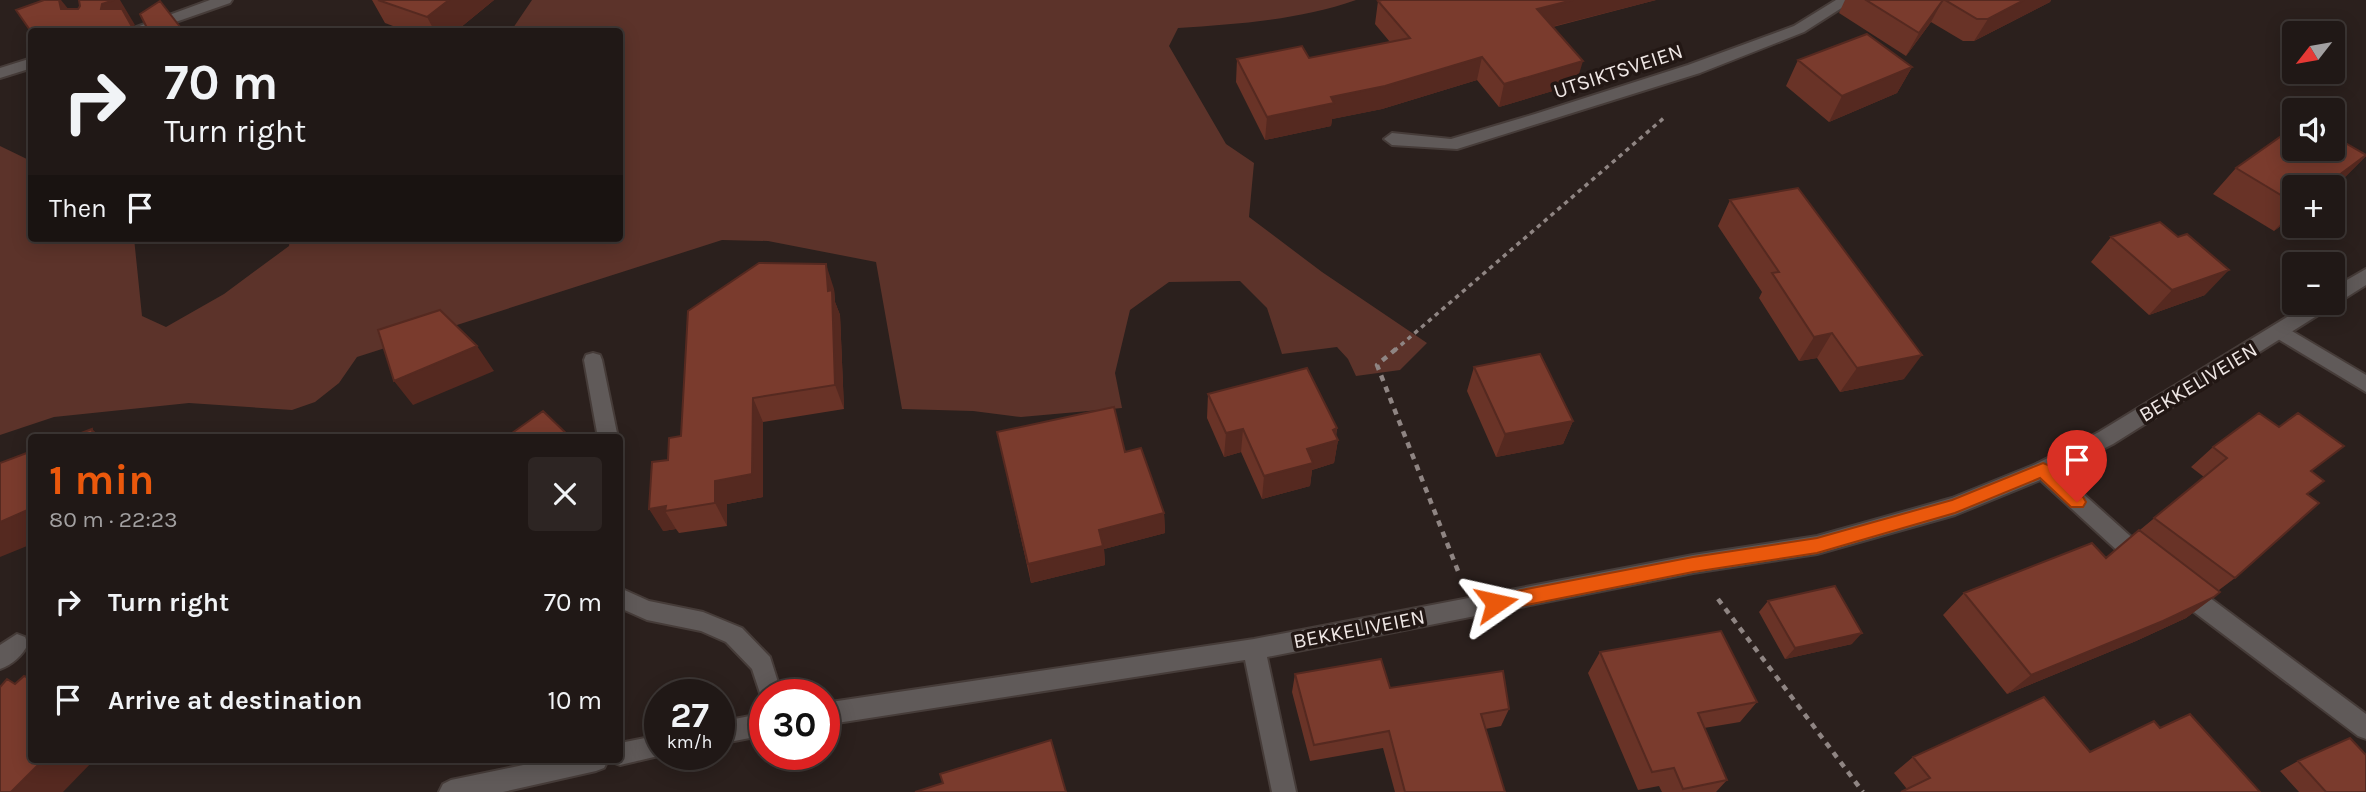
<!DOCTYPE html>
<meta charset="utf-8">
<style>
:root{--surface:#201816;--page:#2d2523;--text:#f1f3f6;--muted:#a2a0a1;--line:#3d3735;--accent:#ea580c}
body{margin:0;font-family:Karla,sans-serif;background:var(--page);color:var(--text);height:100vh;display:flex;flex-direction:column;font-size:26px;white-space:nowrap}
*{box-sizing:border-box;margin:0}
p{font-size:23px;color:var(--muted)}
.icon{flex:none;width:38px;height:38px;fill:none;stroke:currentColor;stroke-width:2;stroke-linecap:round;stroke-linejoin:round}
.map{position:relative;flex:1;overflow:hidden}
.side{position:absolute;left:28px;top:434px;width:595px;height:329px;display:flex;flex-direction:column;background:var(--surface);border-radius:7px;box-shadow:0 4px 18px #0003,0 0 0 2px var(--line)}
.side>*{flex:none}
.hud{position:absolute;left:28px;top:28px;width:595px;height:214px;border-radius:7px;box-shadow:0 4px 18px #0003,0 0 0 2px var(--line);background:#201816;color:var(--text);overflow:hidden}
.needle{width:46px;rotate:239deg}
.buttons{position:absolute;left:2282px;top:21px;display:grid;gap:14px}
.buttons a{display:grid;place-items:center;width:63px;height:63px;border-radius:7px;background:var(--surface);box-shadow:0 4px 18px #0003,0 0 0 2px var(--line);font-size:35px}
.speed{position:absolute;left:644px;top:679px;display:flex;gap:14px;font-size:35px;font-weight:700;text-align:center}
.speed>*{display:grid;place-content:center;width:91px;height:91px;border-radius:50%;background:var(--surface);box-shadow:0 4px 18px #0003,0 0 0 2px var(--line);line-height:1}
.speed small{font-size:18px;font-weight:400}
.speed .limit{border:10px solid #d22;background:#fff;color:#111}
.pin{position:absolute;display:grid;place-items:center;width:60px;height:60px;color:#fff;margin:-72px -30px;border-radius:50% 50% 50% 0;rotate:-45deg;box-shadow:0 0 7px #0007}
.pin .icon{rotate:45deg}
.me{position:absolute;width:77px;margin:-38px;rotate:79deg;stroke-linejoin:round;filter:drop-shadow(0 0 5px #0008)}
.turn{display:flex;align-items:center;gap:24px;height:147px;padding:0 21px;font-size:32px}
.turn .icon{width:91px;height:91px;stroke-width:2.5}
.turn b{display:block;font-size:49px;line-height:60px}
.then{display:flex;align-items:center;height:66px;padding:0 21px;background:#0003;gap:14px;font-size:26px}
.round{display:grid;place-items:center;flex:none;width:74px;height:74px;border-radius:7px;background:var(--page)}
.overview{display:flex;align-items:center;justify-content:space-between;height:119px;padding:0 21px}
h1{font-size:42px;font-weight:700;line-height:52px;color:var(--accent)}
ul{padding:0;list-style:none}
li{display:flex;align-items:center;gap:21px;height:98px;padding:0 21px}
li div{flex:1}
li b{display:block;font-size:26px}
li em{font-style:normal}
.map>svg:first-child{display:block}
.green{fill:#5c332a}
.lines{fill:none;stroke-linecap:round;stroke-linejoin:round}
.service-casing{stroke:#463c39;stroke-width:4}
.minor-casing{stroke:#463c39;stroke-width:4}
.path-far1{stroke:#8f8583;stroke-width:3.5;stroke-dasharray:4.5 4.5;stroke-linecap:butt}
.path{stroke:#8f8583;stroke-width:4.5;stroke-dasharray:6 6;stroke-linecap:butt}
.service{fill:#605a59;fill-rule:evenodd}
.minor{fill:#605a59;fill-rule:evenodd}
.wall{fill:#693327}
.shaded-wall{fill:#552920}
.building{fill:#7a3b2d;stroke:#552920;stroke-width:2}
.route{fill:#ea580c;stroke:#983908;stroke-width:2}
.labels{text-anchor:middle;stroke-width:7;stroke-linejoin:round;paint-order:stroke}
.street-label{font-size:21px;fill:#efe7e5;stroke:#221714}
</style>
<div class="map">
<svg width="2366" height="792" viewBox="0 0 2366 792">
<rect width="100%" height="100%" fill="#2b201d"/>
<!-- green -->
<path class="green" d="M 532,0 L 1356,0 C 1299,20 1238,24 1178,28 L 1169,46 L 1226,144 L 1254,163 L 1249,217 L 1322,272 L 1427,343 L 1400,370 L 1356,376 L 1348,359 L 1337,347 L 1282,354 L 1267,308 L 1240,281 L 1169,282 L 1130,310 L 1115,373 L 1122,408 L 1021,417 L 973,411 L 902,409 L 876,262 L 768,241 L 722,240 L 357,357 L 339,383 L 315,402 L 292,410 L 189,403 L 54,417 L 0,435 L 0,146 L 31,161 L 32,238 L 134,238 L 142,316 L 166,327 L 224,294 L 289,246 L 290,238 L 620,238 L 620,32 L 511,31 Z"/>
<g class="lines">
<defs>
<path id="service" d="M 2280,324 L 2366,375 L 2366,392 L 2273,336 L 2271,331 L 2273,326 Z
M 593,353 L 600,355 L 602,360 L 618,438 L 598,438 L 584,360 L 586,355 Z
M 2043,462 L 2050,464 L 2148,552 L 2152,559 L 2148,566 L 2141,568 L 2134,566 L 2036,476 L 2033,470 L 2036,464 Z
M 2182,580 L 2190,583 L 2366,714 L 2366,739 L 2358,736 L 2174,597 L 2171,590 L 2174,583 Z
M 620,588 L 649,601 L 703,612 L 742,628 L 770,657 L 782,695 L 765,695 L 763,702 L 752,669 L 726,642 L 701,631 L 647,620 L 620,608 Z
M 17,634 L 25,637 L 28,644 C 23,655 12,665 0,669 L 0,645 Z"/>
<path id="minor" d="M 210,0 L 232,0 L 230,3 L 147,32 L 123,32 Z
M 1836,0 L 1854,0 L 1804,32 L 1700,73 L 1457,149 L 1392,145 L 1384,139 L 1392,133 L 1451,139 L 1535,114 L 1688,65 L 1794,26 Z
M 32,58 L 32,68 L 0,78 L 0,68 Z
M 2366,269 L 2366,285 L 2113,444 L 2050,476 L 1955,515 L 1817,554 L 1693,573 L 1267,657 L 1296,792 L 1272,792 L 1245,660 L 824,725 L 824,703 L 1254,639 L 1693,555 L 1817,536 L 1952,498 L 2036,464 L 2099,432 L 2310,303 L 2333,303 L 2333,288 Z
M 765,713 L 765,735 L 719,744 L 719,722 Z
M 660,735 L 660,754 L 667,754 L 620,765 L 612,762 L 611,760 L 620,760 L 620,743 Z
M 547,760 L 608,760 L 604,768 L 596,771 L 503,792 L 439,792 L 443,784 L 451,780 Z"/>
</defs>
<!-- service casing -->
<use href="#service" class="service-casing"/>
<!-- minor casing -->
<use href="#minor" class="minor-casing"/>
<!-- path-far1 -->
<path class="path-far1" d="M 1394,351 L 1665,117"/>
<!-- path -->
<path class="path" d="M 1396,349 L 1377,365 L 1458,571
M 1718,599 L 1863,792"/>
<!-- service -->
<use href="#service" class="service"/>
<!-- minor -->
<use href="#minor" class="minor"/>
</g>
<!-- wall -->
<path class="wall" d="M 372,0 L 494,0 L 455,32 L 409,32 L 385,23 Z
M 1382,0 L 1656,0 L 1553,27 L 1576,84 L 1499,107 L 1477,80 L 1382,109 L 1332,119 L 1331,126 L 1265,140 L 1236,82 L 1237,59 L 1309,58 L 1390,42 L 1375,24 L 1378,1 Z
M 1845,0 L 2051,0 L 2050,2 L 1974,41 L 1963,41 L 1931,22 L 1906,56 L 1839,13 Z
M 1798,60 L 1912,67 L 1897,93 L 1829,122 L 1786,86 Z
M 2366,156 L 2341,181 L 2333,187 L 2294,187 L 2294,216 L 2274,231 L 2213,194 L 2236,168 Z
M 1730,200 L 1904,379 L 1840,392 L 1817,358 L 1799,361 L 1759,298 L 1762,292 L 1718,226 Z
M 2111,237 L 2205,295 L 2149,315 L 2091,262 Z
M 834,289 L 835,302 L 840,315 L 844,409 L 763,422 L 763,497 L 727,504 L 727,526 L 679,533 L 676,529 L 663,531 L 668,460 L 681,436 Z
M 1474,367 L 1573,421 L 1563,444 L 1496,457 L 1467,391 Z
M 1208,394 L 1337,428 L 1336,437 L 1338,440 L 1334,463 L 1312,470 L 1310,486 L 1262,499 L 1241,452 L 1224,457 L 1207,418 Z
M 997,432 L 1125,452 L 1164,513 L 1165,533 L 1104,549 L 1105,565 L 1031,583 Z
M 2213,447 L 2312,471 L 2307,494 L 2235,578 L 2219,590 L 2214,597 L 2186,618 L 2136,641 L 2007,694 L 1943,615 L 1964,593 L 2106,558 L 2204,477 L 2191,467 Z
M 1768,601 L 1852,644 L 1785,659 L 1759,612 Z
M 1600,652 L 1757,702 L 1740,722 L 1704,728 L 1727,780 L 1716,792 L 1662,792 L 1659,786 L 1638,790 L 1588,673 Z
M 1295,674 L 1390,688 L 1509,709 L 1501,726 L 1485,729 L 1505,792 L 1395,792 L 1383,748 L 1310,761 L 1292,692 Z
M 2160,728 L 2260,792 L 1907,789 L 1894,773 L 1913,757 L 2090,752 Z
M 2298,761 L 2366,792 L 2299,792 L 2280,771 Z"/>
<!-- shaded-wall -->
<path class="shaded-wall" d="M 59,0 L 61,0 L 78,21 L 61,9 Z
M 114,0 L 120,0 L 135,25 L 134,25 L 139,32 L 135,32 L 101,9 L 102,4 Z
M 449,0 L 494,0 L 455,32 L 435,32 L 427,17 Z
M 1573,0 L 1656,0 L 1531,32 L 1537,9 Z
M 1943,0 L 1931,22 L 1906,56 L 1919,33 Z
M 2024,0 L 2051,0 L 2050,2 L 1974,41 L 1988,19 Z
M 1482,57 L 1477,80 L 1382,109 L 1332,119 L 1331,126 L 1265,140 L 1267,117 L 1331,97 Z
M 1583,61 L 1576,84 L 1499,107 L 1504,84 Z
M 1912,67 L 1897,93 L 1829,122 L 1842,96 Z
M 2366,156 L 2341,181 L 2333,187 L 2323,187 Z
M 2294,210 L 2294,216 L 2274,231 Z
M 826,264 L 834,289 L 835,302 L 840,315 L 844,409 L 835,385 Z
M 2229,270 L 2205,295 L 2149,315 L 2172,290 Z
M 1832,333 L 1817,358 L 1799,361 L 1814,337 Z
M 477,346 L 494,371 L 413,405 L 394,381 Z
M 1922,355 L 1904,379 L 1840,392 L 1857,368 Z
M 753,398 L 763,422 L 763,497 L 727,504 L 727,526 L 715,503 L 715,481 Z
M 1573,421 L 1563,444 L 1496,457 L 1505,434 Z
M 1337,428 L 1335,441 L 1338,440 L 1334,463 L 1312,470 L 1310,486 L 1262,499 L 1264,476 L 1333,430 Z
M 92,429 L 102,438 L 93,438 Z
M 1243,429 L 1241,452 L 1224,457 L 1226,433 Z
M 666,506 L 665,511 L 676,529 L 663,531 L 649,509 Z
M 32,508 L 32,544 L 0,557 L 0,522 Z
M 1164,513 L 1165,533 L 1104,549 L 1105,565 L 1031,583 L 1028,564 L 1099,530 Z
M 2214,597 L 2186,618 L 2136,641 L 2007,694 L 2031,675 Z
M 1862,633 L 1852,644 L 1785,659 L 1795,648 Z
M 43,760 L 94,760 L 63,792 L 11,792 Z"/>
<!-- building -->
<path class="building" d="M 44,0 L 59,0 L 61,9 L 78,9 L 80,6 L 79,0 L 114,0 L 102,4 L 101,9 L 122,9 L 135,32 L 32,32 L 32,33 L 16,10 Z
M 378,0 L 449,0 L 427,17 Z
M 1382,0 L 1573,0 L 1537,9 L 1583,61 L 1504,84 L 1482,57 L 1385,86 L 1331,97 L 1334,103 L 1267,117 L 1237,59 L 1302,46 L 1309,58 L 1410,38 L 1378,1 Z
M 1866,0 L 1943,0 L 1919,33 Z
M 1945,0 L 2024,0 L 1988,19 L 1977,19 Z
M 160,1 L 184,32 L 149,32 L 140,14 Z
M 1867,34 L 1912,67 L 1842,96 L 1798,60 Z
M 2294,127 L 2294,149 L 2333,149 L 2333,136 L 2366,155 L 2323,187 L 2294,187 L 2294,203 L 2236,168 Z
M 1798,188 L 1922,355 L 1857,368 L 1832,333 L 1814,337 L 1772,273 L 1779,272 L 1730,200 Z
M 2160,222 L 2178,237 L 2187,234 L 2229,270 L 2172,290 L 2111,237 Z
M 759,263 L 826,264 L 828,291 L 832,290 L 835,385 L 753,398 L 752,474 L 715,481 L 715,503 L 665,511 L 666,506 L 649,509 L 652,462 L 668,460 L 669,438 L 681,436 L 688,311 Z
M 440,310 L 477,346 L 394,381 L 378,330 Z
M 1540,354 L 1573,421 L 1505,434 L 1474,367 Z
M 1307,368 L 1337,428 L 1333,430 L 1338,440 L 1307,449 L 1313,463 L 1264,476 L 1243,429 L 1226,433 L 1208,394 Z
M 1114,407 L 1125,452 L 1141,448 L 1164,513 L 1099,530 L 1103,546 L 1028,564 L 997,432 Z
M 543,411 L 571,438 L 505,438 Z
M 2259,413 L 2279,427 L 2298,413 L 2344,446 L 2311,471 L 2324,481 L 2307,494 L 2319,503 L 2235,578 L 2154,518 L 2227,458 L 2213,447 Z
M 92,429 L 93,438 L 68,438 Z
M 32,451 L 32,508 L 0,522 L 0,463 Z
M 2139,530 L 2220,592 L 2214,597 L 2163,621 L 2031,675 L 1964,593 L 2092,543 L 2106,558 Z
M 1835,586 L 1862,633 L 1795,648 L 1768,601 Z
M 1721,631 L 1757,702 L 1698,713 L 1727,780 L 1683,789 L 1674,768 L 1652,772 L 1600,652 Z
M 1381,659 L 1390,688 L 1503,671 L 1509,709 L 1481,714 L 1505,792 L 1405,792 L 1389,731 L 1314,745 L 1295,674 Z
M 24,676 L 32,679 L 32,760 L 43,760 L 11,792 L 0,792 L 0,687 L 7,679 L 15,684 Z
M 2044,697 L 2090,752 L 2154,721 L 2160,728 L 2190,714 L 2260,792 L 1901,792 L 1930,778 L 1913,757 Z
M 2350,738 L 2366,755 L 2366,792 L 2326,792 L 2298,761 Z
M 1051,740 L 1066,792 L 915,792 L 943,783 L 940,774 Z"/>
<!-- route -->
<path class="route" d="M 2043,463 L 2048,465 L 2083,497 L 2086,502 L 2083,507 L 2071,507 L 2040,478 L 1955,513 L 1817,553 L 1693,572 L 1496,611 L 1490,608 L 1488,603 L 1490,597 L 1496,595 L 1693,557 L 1817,538 L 1952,500 Z"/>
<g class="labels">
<!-- street labels -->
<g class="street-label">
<text transform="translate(1618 71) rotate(-18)" y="7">UTSIKTSVEIEN</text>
<text transform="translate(2198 382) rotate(-31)" y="7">BEKKELIVEIEN</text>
<text transform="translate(1359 629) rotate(-11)" y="7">BEKKELIVEIEN</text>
</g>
</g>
</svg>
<div class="buttons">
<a><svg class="needle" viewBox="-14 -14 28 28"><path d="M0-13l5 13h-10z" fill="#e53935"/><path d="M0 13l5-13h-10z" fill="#a2a0a1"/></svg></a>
<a><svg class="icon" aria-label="sound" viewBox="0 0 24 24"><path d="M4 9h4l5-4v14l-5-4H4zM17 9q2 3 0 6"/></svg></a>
<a>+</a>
<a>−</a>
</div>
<div class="speed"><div>27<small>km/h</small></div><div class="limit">30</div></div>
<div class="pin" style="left:2077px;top:502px;background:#d93025"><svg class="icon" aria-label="arrive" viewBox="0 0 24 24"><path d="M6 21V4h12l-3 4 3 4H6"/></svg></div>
<svg class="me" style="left:1496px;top:603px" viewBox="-20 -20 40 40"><path d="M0-17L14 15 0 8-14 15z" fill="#ea580c" stroke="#fff" stroke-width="4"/></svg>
<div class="hud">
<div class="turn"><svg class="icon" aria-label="right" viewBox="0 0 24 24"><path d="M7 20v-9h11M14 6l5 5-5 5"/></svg><div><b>70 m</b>Turn right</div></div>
<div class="then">Then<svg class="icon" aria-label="arrive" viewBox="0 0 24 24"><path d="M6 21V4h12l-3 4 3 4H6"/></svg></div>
</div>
<section class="side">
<div class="overview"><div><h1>1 min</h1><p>80 m · 22:23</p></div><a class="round"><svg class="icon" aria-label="close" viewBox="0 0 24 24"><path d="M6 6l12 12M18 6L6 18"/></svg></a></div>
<ul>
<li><svg class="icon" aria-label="right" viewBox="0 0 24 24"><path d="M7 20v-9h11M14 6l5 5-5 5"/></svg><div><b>Turn right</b></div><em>70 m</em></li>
<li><svg class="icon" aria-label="arrive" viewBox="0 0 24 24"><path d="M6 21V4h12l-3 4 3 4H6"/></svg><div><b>Arrive at destination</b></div><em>10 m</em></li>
</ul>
</section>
</div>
